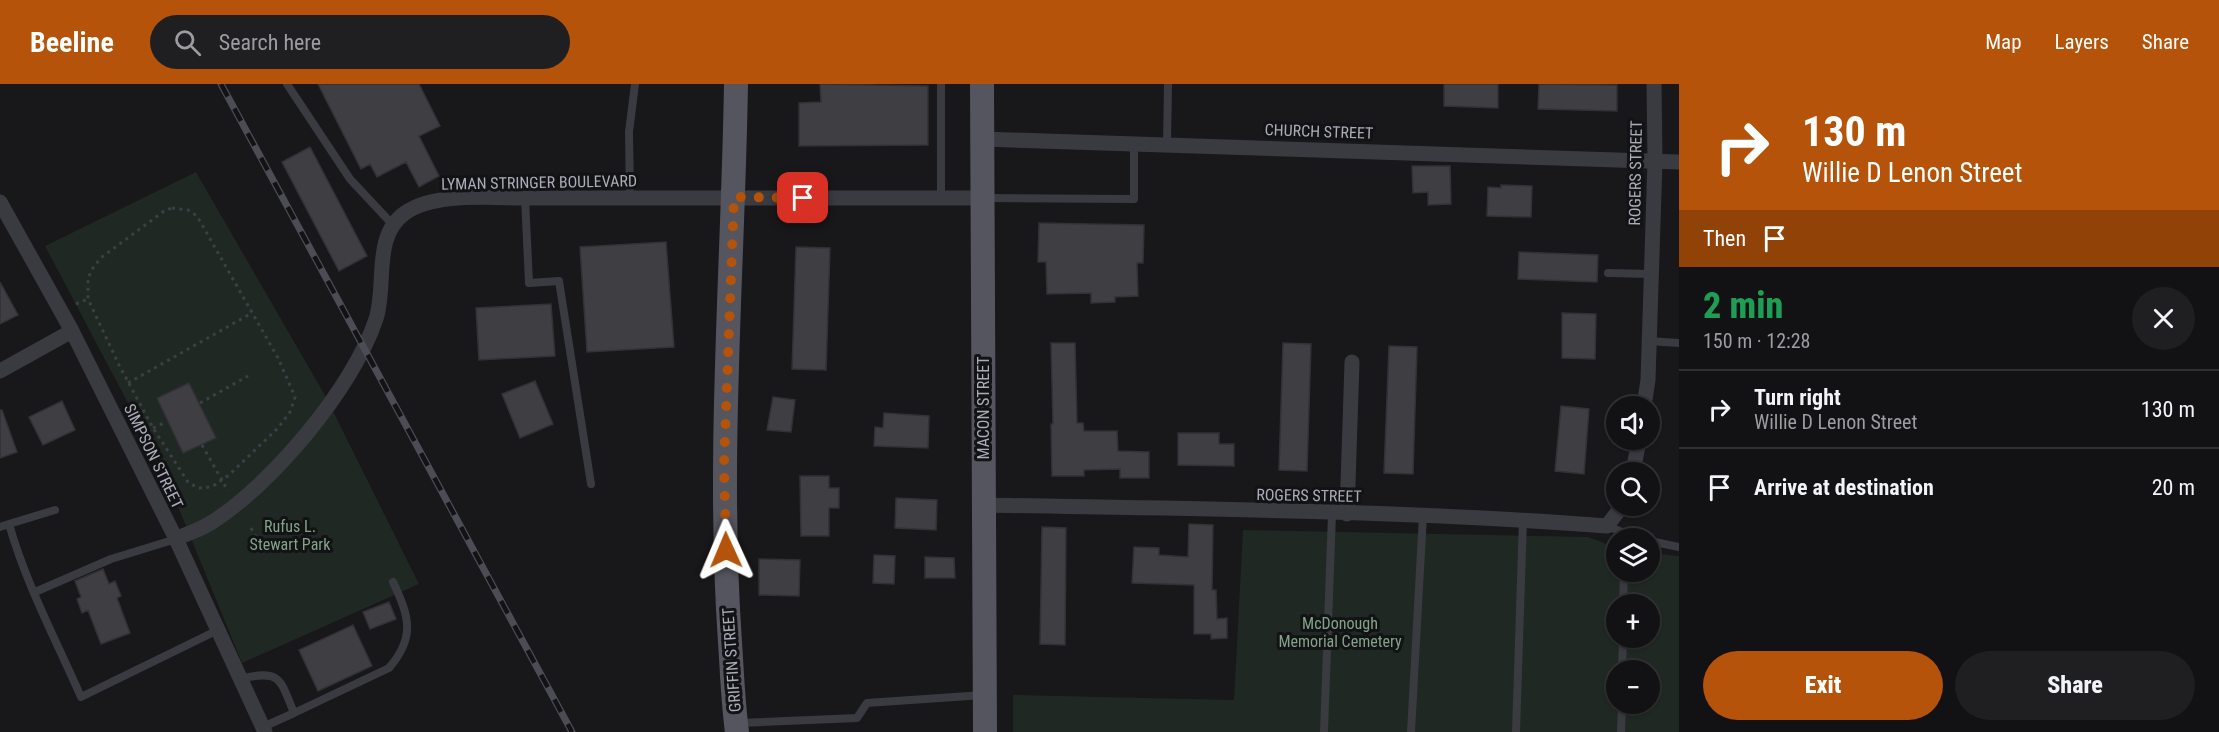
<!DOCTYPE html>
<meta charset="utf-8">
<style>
:root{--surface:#121114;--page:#1f1f22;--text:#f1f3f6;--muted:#9c9da0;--line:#313134;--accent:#b45309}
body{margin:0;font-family:"Roboto Condensed",sans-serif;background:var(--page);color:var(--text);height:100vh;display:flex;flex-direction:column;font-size:22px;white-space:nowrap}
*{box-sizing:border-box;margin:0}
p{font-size:20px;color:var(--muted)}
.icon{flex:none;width:33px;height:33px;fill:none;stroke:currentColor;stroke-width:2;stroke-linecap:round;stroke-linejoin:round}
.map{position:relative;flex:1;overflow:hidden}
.panel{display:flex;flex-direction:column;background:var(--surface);width:540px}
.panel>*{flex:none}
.hud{background:#b45309;color:#fff;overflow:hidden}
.tools{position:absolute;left:1606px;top:312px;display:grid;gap:12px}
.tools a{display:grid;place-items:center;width:54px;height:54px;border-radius:50%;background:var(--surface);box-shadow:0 2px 4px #0004,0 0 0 2px var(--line);font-size:30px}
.pin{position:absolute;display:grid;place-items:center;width:51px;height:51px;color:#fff;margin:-26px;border-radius:12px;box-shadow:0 3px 9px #0006}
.me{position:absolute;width:66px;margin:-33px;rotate:359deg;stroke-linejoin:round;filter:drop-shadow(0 0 4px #0008)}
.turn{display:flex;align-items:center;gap:21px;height:126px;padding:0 24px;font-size:27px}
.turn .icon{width:78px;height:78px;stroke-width:2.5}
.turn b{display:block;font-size:42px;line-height:51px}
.then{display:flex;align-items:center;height:57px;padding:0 24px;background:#0003;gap:12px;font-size:22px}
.round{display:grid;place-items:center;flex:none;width:63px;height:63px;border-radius:32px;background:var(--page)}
.headline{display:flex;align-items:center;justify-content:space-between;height:102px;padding:0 24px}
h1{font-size:36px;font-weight:800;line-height:45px;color:#1e9e55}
.action{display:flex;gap:12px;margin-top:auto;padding:12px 24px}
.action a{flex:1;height:69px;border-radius:36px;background:var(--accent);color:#fff;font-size:24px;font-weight:800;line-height:69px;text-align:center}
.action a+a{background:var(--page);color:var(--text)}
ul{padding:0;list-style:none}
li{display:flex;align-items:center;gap:18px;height:78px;padding:0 24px;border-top:2px solid var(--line)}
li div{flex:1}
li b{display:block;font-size:22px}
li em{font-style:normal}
header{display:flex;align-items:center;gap:36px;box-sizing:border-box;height:84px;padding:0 30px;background:var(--accent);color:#fff}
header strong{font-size:28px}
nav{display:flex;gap:33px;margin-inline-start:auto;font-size:21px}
.search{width:420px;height:54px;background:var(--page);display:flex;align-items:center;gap:15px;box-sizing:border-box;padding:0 21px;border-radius:33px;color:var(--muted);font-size:22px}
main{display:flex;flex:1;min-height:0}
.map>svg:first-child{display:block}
.green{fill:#1f2822;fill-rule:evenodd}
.building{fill:#3f3f43;stroke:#323136;stroke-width:1.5}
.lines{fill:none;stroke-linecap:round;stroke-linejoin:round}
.path{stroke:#3e3f46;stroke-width:3;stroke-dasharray:3 4.5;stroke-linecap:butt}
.service{stroke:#3a3a41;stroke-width:8}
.minor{stroke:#3a3a41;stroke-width:15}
.primary{stroke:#54555e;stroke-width:24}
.rail-casing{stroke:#4b4c54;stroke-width:7}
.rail{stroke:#131215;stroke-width:4.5;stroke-dasharray:14;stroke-linecap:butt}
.route{stroke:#b45309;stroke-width:10;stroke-dasharray:0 18}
.labels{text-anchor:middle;stroke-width:6;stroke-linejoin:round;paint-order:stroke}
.street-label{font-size:16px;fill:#aaacb9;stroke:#131215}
.park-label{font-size:16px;fill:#81a489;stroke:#131215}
</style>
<header>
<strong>Beeline</strong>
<div class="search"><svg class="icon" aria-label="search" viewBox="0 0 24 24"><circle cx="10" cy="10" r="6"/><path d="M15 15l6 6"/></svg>Search here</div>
<nav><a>Map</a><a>Layers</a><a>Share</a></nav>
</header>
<main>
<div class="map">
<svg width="1679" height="648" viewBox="0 0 1679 648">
<rect width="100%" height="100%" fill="#18171a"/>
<!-- green -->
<path class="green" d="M 196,88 L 326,313 L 419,500 L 242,579 L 179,425 L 130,323 L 45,162 Z
M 1243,446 L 1588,453 L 1617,464 L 1617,488 L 1650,488 L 1650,469 L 1679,472 L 1679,648 L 1013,648 L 1013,611 L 1234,616 ZM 1617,520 L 1650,520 L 1650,554 L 1617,554 ZM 1617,586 L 1650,586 L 1650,620 L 1617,620 Z"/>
<!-- building -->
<path class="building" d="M 318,0 L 419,0 L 440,42 L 419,52 L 439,92 L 419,103 L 406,78 L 377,93 L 370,80 L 361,85 Z
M 820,0 L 928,2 L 928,61 L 799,62 L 799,19 L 821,18 Z
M 1444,0 L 1498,0 L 1498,24 L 1444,22 Z
M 1539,0 L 1617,1 L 1617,27 L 1538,25 Z
M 310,63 L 367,172 L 339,187 L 282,78 Z
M 1412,82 L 1450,82 L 1451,120 L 1428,121 L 1428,108 L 1413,109 Z
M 1501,101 L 1532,102 L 1531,133 L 1487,132 L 1488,103 L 1501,104 Z
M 1039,139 L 1144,141 L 1143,179 L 1137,179 L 1138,212 L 1115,213 L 1115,218 L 1091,219 L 1091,209 L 1047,210 L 1046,178 L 1038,178 Z
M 666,158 L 674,263 L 587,268 L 580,163 Z
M 796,163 L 830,164 L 826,286 L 792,285 Z
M 1519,168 L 1598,171 L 1597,198 L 1518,195 Z
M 0,198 L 18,231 L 0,240 Z
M 551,220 L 555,272 L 479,276 L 476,224 Z
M 1562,229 L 1596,230 L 1595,275 L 1562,274 Z
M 1051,259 L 1075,259 L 1077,339 L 1083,339 L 1084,347 L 1117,347 L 1118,367 L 1149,368 L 1149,394 L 1120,394 L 1120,385 L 1084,386 L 1084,392 L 1052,392 L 1051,340 L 1053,340 Z
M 1283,259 L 1311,260 L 1307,387 L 1279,386 Z
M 1389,262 L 1417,263 L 1413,390 L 1384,389 Z
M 535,297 L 553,340 L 520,354 L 502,310 Z
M 189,299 L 216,354 L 183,369 L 157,314 Z
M 773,313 L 795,316 L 791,348 L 767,346 Z
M 62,317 L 75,346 L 43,361 L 29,333 Z
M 1561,322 L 1589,325 L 1584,390 L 1555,387 Z
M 0,326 L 2,326 L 17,368 L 0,374 Z
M 884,329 L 929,332 L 928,364 L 874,362 L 875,343 L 883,344 Z
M 1178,349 L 1219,349 L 1219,360 L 1234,360 L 1234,382 L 1178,381 Z
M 800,392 L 829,392 L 829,404 L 839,404 L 839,424 L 829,424 L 829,452 L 801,452 Z
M 896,414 L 937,416 L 936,446 L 895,444 Z
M 1189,440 L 1213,441 L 1212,506 L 1216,506 L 1217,535 L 1227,534 L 1227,554 L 1211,555 L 1211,550 L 1194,550 L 1194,501 L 1132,499 L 1134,463 L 1159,464 L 1159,471 L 1188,473 Z
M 1042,443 L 1066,444 L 1065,561 L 1040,560 Z
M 874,471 L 895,472 L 894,500 L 873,499 Z
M 925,473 L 954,474 L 955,494 L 925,494 Z
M 759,475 L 800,476 L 799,512 L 759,511 Z
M 103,485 L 109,500 L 115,497 L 121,512 L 117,514 L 130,549 L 101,560 L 88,526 L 82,529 L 77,515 L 81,513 L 75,497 Z
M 389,518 L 396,535 L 370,545 L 363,528 Z
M 353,541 L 372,582 L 318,607 L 299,566 Z"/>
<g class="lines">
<!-- path -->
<path class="path" d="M 172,124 L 188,126 L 197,132 L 278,274 L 295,313 L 290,328 L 278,344 L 229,391 L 213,402 L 204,404 L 198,404 L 188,398 L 153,344 L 119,281 L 88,215 L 88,194 L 94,182 L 102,173 L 164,127 Z
M 76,220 L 88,215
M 128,299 L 252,229
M 200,319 L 248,292
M 153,344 L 166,338
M 202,361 L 228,407
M 251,444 L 257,455"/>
<!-- service -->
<path class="service" d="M 287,0 L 350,95 L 393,141
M 1167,60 L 1168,0
M 525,114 L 529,199 L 559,197 L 591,400
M 630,114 L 629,48 L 635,0
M 941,114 L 941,0
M 985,114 L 1134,115 L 1134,60
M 1608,189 L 1651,190
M 1648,257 L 1679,259
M 9,440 L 55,426
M 1607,442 L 1637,454
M 0,443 L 9,440 C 26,500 56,556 81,613 L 218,546
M 1650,457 L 1679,463
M 35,508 L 111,475 L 176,455
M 1623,520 L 1624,488
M 1622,586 L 1623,554
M 240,595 C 281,585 280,595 294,629 L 263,643
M 294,629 L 389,584 C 416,553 409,532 393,498
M 740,639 L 857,634 L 867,619 L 983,611
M 1324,648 L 1332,430
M 1411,648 L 1423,432
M 1516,648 L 1523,435
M 1621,648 L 1622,620"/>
<!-- minor -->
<path class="minor" d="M 982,55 L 1679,78
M 0,118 L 72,247 L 176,455 L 265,648
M 0,287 L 72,247
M 1644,322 L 1648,296 L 1655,77 L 1654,0
M 1633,388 L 1639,356
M 984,421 C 1192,425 1400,426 1607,442 L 1622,422
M 1347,430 L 1352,278
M 176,455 C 186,450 199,446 209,440 C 271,402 353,304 376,235 C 387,202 372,152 405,129 C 434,108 491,114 525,114 L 982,114"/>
<!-- primary -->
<path class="primary" d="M 736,0 C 733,186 717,372 730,558 C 732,588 733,618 737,648
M 982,0 L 985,648"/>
<defs>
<path id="rail" d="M 221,0 L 572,648"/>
</defs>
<!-- rail casing -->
<use href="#rail" class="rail-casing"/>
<!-- rail -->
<use href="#rail" class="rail"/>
</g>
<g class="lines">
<!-- route -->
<path class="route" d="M 726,466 L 724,380 L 734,113 L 803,114"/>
</g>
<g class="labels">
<!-- street labels -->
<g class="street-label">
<text transform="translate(1319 47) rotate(2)" y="6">CHURCH STREET</text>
<text transform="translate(1635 89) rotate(-89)" y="6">ROGERS STREET</text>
<text transform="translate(539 98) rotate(-1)" y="6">LYMAN STRINGER BOULEVARD</text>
<text transform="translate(983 324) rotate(-90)" y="6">MACON STREET</text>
<text transform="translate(154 372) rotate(64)" y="6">SIMPSON STREET</text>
<text transform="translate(1309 411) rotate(1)" y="6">ROGERS STREET</text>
<text transform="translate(731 576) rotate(-94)" y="6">GRIFFIN STREET</text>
</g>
<!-- park labels -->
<g class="park-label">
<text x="290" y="448">Rufus L.<tspan x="290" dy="18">Stewart Park</tspan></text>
<text x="1340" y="545">McDonough<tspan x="1340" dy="18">Memorial Cemetery</tspan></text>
</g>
</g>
</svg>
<div class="tools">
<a><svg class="icon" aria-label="sound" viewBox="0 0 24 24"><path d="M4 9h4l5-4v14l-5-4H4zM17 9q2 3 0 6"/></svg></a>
<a><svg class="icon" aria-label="search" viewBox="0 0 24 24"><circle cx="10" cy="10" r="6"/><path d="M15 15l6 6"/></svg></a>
<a><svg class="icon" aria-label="layers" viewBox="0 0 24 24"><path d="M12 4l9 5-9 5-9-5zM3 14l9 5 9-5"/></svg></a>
<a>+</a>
<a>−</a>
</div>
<div class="pin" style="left:803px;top:114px;background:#d93025"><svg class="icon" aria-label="arrive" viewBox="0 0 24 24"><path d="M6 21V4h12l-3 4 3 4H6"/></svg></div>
<svg class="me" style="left:726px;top:466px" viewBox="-20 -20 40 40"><path d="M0-17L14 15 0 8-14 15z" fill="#b45309" stroke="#fff" stroke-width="4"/></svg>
</div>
<section class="panel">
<div class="hud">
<div class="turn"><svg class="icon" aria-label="right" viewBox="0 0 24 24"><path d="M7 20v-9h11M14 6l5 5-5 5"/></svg><div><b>130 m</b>Willie D Lenon Street</div></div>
<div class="then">Then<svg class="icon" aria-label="arrive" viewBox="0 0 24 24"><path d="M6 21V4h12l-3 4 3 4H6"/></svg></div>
</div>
<div class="headline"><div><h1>2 min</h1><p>150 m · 12:28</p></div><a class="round"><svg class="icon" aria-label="close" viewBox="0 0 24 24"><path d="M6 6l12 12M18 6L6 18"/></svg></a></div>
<ul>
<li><svg class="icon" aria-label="right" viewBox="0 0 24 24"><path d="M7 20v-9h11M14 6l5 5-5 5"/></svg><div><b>Turn right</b><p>Willie D Lenon Street</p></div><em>130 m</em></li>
<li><svg class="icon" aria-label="arrive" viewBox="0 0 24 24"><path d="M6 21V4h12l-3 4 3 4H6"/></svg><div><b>Arrive at destination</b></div><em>20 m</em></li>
</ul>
<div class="action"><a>Exit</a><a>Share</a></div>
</section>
</main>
